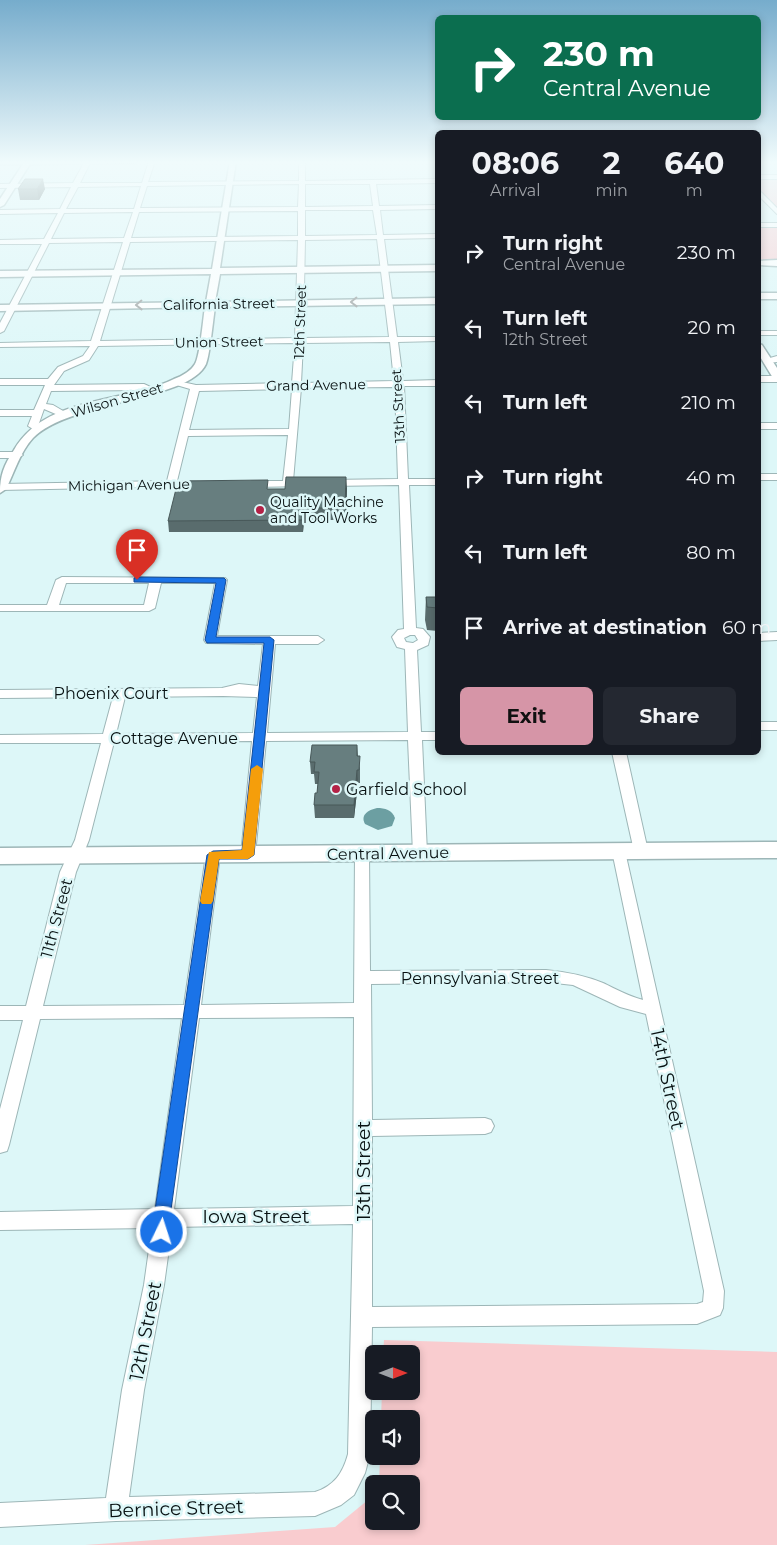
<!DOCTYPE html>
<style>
:root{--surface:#171b24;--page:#242831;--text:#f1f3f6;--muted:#9ea1a6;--accent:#d695a7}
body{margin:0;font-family:Montserrat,sans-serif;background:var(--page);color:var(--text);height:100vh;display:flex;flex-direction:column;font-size:19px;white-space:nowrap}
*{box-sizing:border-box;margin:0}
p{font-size:16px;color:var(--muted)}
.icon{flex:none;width:28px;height:28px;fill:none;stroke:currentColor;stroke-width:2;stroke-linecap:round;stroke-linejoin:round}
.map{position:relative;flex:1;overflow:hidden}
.drawer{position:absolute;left:435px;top:130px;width:326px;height:625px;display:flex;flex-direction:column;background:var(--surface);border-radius:8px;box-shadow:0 2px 8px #0003}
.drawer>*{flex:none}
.hud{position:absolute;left:435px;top:15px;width:326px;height:105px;border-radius:8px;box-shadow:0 2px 8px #0003;background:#0b6e4f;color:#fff;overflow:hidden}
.needle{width:32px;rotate:90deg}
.tools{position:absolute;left:365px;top:1345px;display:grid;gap:10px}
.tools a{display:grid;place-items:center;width:55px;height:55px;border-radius:8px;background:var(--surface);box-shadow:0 2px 8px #0003;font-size:25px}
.pin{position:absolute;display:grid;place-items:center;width:42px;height:42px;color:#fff;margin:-51px -21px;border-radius:50% 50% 50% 0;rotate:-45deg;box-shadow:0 0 5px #0007}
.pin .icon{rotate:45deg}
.me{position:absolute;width:55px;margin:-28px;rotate:4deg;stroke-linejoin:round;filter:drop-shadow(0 0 4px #0008)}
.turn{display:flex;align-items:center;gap:18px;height:105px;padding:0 25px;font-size:22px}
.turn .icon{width:65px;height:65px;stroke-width:2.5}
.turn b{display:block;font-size:35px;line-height:42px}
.eta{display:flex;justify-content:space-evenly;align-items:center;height:85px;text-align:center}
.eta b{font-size:30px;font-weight:700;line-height:35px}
.cta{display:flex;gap:10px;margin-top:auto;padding:10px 25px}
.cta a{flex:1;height:58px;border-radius:8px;background:var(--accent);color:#111;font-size:20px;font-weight:700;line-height:58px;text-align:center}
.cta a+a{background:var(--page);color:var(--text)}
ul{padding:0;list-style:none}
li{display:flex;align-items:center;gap:15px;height:75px;padding:0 25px}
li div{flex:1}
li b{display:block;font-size:19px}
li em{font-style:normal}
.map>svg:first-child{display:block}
.green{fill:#f9cccf}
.water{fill:#6c9fa2}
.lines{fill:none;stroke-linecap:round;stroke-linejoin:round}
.minor-casing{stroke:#9db6b7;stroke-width:2}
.tertiary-casing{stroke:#9db6b7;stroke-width:3}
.primary-casing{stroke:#9db6b7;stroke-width:3}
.minor{fill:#fff;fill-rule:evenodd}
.tertiary{fill:#fff;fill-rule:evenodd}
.primary{fill:#fff;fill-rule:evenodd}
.wall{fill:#596c6d}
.shaded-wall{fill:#485859}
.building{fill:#677e7f;stroke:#485859}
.oneway{stroke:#9ca0a0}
.route{fill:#1a73e8;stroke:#114b97}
.slow{fill:#f59e0b}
.poi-dot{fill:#b42246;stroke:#ddf7f8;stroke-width:2}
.labels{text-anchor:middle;stroke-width:5;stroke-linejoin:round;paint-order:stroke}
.far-street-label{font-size:14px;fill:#081112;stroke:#ddf7f8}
.far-poi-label{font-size:14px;fill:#081112;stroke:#ddf7f8;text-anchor:start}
.street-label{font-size:16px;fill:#081112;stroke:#ddf7f8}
.poi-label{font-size:16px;fill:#081112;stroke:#ddf7f8;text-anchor:start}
.near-street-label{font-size:19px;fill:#081112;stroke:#ddf7f8}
</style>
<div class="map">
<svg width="777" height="1545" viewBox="0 0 777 1545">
<rect width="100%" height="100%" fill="#ddf7f8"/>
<!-- green -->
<path class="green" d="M 759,177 L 777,177 L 777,211 L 759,189 Z
M 759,227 L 777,227 L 777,261 L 759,261 Z
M 384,1340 L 777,1352 L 777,1545 L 85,1545 L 335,1527 L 374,1495 L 374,1521 L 411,1521 L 411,1484 L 379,1484 L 380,1456 L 411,1456 L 411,1419 L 381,1419 L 382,1391 L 411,1391 L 411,1354 L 383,1354 Z"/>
<!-- water -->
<path class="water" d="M 377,808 C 385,808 392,810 395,818 L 392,826 L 378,830 L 365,824 C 360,815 368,810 377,808 Z"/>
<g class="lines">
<defs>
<path id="minor" d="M 85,161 L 91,161 L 80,183 L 142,183 L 149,161 L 155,161 L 148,182 L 299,181 L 299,161 L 305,161 L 305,181 L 438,179 L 438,183 L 376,184 L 379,206 L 438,205 L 438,209 L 380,210 L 383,235 L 438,234 L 438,238 L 384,239 L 397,337 L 438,337 L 438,341 L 398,342 L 403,381 L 438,380 L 438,386 L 404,386 L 408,479 L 438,479 L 438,485 L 409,485 L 416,628 L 423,629 L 430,637 L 428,645 L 417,650 L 421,732 L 438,732 L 438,740 L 422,740 L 427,853 L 425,857 L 420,858 L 415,857 L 413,853 L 408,740 L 266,741 L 255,855 L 253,859 L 248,860 L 243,859 L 241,855 L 252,741 L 114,742 L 89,840 L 76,872 L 43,1006 L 184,1005 L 206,855 L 208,851 L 213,850 L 218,851 L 220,855 L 201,1005 L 354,1003 L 355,853 L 357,849 L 362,848 L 367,849 L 369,853 L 370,971 L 546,970 C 566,972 584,975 603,983 C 616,989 628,996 643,1000 L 612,851 L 614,847 L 619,846 L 624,847 L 724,1291 L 723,1308 L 720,1315 L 697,1324 L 372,1327 L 370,1454 L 365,1473 L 354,1495 L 341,1505 L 315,1516 L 116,1521 L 0,1527 L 0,1503 L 106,1498 L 122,1390 L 144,1285 L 152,1228 L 0,1230 L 0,1212 L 155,1209 L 182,1018 L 40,1019 L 9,1145 L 7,1151 L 0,1153 L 0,1109 L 23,1020 L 0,1020 L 0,1006 L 26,1006 L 60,872 L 75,840 L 101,743 L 0,743 L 0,735 L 103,734 L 113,697 L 0,698 L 0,690 L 222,688 L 239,684 L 258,686 L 263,644 L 206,643 L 204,640 L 215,583 L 161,583 L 155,608 L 149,611 L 0,611 L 0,605 L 47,605 L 56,580 L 62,577 L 225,578 L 227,580 L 217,636 L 318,636 L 324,640 L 318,644 L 275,644 L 267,733 L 408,732 L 405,649 L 397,647 L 392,637 L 398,630 L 404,629 L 399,485 L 329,486 L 324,483 L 329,480 L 398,479 L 395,387 L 301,388 L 293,481 L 307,482 L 307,486 L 252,487 L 247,484 L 252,481 L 283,481 L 288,435 L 188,436 L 177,481 L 199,482 L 199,486 L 0,490 L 1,484 L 167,481 L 190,389 L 173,384 L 173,380 L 196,385 L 292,383 L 295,343 L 98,346 L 89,360 L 64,371 L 54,385 L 144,384 L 155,389 L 155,393 L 149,393 L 142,390 L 51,391 L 46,404 L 53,405 L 70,415 L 65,418 L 44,409 L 38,426 L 33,429 L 28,426 L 32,416 L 0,416 L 0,410 L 34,410 L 45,385 L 0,385 L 0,379 L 48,379 L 58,367 L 83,356 L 90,346 L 0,347 L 0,343 L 91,341 L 123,242 L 49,243 L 4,331 L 0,333 L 0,323 L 42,244 L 0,244 L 0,240 L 44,239 L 58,213 L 0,214 L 0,210 L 60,209 L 71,187 L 0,188 L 0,184 L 73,183 ZM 299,184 L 298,207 L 140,208 L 147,186 ZM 305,184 L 370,184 L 373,206 L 305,207 ZM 141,186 L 134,209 L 66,209 L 78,187 ZM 305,210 L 373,210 L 377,235 L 305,236 ZM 298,211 L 298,236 L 131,238 L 139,212 ZM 133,212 L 124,238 L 51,239 L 64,213 ZM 377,239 L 389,337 L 303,338 L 305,240 ZM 298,240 L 295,338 L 100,341 L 130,242 ZM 390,342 L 394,381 L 301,383 L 303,343 ZM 292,389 L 289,429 L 189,430 L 199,391 ZM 66,583 L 149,583 L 144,605 L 59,605 ZM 410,635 L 415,635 L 418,640 L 413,643 L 406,642 L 404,638 ZM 223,696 L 257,697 L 253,733 L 116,734 L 125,697 ZM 546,982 L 573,985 L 620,1007 L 646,1014 L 704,1291 L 703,1302 L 697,1304 L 372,1307 L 372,1136 L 485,1134 L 491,1132 L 494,1126 L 491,1120 L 485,1118 L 372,1120 L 371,984 ZM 354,1017 L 353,1206 L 174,1209 L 199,1018 ZM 353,1224 L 348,1454 C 343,1473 334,1486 315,1492 L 129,1497 L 144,1390 L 164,1285 L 172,1227 Z
M 759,175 L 777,175 L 777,179 L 759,179 Z
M 759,190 L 777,208 L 777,214 L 759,196 Z
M 759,223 L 777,223 L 777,227 L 759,227 Z
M 759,331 L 777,331 L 777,335 L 759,335 Z
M 777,356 L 777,362 L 767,363 L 763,360 Z
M 759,376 L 777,376 L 777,382 L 759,382 Z
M 759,423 L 777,423 L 777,429 L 759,429 Z
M 0,452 L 18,452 L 23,455 L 18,458 L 0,458 Z
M 759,474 L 777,474 L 777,480 L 759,480 Z
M 777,632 L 777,640 L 759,641 L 759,633 Z
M 759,722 L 777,722 L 777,730 L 759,730 Z
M 612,752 L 626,752 L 648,851 L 646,855 L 641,856 L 636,855 L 634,851 Z"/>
<path id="tertiary" d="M 0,161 L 137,161 L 134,163 L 30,164 L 4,205 L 0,207 L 0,199 L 23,164 L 0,164 Z
M 230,161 L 236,161 L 220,268 L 438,265 L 438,271 L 220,274 L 215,302 L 438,298 L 438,304 L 215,307 C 213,320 210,354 206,364 C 189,401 69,401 33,438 C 20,452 14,473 6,489 L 0,493 C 0,475 4,465 14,450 C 46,395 123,404 174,379 C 182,376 191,371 195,364 C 200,356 203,319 205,307 L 0,311 L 0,305 L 206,302 L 211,274 L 0,277 L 0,271 L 212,269 Z
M 777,260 L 777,266 L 759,265 L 759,261 Z
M 759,293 L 777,293 L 777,299 L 759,299 Z
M 759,344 L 762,345 L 777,368 L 777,379 L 773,378 L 759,355 Z"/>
<path id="primary" d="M 777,842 L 777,858 L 0,864 L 0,848 Z"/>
</defs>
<!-- minor casing -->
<use href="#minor" class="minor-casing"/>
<!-- tertiary casing -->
<use href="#tertiary" class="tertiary-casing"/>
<!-- primary casing -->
<use href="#primary" class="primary-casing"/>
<!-- minor -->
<use href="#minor" class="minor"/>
<!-- tertiary -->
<use href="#tertiary" class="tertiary"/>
<!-- primary -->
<use href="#primary" class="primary"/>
</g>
<!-- wall -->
<path class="wall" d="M 18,189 L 45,189 L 39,200 L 20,200 Z
M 347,488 L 346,520 L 304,520 L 303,532 L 169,532 L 168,521 L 269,489 Z
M 426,597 L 438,597 L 438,631 L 427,630 L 425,620 Z
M 357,745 L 358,756 L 360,768 L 360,783 L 358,783 L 354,818 L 315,818 L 314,805 L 317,793 L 318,784 L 315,784 L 314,774 L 311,774 L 310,762 Z"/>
<!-- shaded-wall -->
<path class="shaded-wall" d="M 43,179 L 45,189 L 39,200 L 37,189 Z
M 346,477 L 347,488 L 346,520 L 345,508 Z
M 303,508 L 304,520 L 303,532 L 302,520 Z
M 357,770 L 358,783 L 354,818 L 354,805 Z"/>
<!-- building -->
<path class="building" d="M 25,179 L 43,179 L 37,189 L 18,189 Z
M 286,477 L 346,477 L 345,508 L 303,508 L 302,520 L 168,521 L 178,481 L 268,480 L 267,489 L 285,489 Z
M 426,597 L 438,597 L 438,608 L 427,607 Z
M 312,745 L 357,745 L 357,756 L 360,756 L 359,770 L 357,770 L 354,805 L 314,805 L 315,793 L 317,793 L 319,772 L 314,772 L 315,762 L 310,762 Z"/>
<!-- one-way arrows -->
<defs><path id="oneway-chevron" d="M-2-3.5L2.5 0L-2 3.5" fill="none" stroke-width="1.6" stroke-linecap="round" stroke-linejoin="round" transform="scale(1.25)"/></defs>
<g class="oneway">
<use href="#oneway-chevron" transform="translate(354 302) rotate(179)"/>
<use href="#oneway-chevron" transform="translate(139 305) rotate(179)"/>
</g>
<!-- sky -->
<linearGradient id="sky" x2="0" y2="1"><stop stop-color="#76accc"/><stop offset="0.43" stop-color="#f0fbfc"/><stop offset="1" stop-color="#f0fbfc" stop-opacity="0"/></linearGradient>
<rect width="777" height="377" fill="url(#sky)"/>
<!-- route -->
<path class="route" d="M 137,577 L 224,578 L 226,580 L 216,637 L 270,637 L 274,640 L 254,855 L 248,859 L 219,859 L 170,1217 L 170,1232 L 167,1238 L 162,1240 L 156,1238 L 154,1232 L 154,1217 L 207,855 L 213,851 L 242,850 L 264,643 L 207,643 L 205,640 L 216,583 L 134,582 L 134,578 Z"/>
<!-- slow -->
<path class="slow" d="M 257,765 L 263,769 L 254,855 L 248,859 L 219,859 L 213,901 L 211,904 L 202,904 L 200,901 L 209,852 L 242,850 L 251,769 Z"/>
<!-- markers -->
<g class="poi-dot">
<circle cx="260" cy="510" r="5"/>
<circle cx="336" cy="789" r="5"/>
</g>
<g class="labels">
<!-- far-street labels -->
<g class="far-street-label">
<text transform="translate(219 304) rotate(-1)" y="5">California Street</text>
<text transform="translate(300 322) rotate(-88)" y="5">12th Street</text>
<text transform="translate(219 342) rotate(-1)" y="5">Union Street</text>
<text transform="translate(316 385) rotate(-1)" y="5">Grand Avenue</text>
<text transform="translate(117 400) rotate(-16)" y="5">Wilson Street</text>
<text transform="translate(398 406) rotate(-93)" y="5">13th Street</text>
<text transform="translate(129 485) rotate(-1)" y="5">Michigan Avenue</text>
</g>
<!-- far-poi labels -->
<g class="far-poi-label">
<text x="270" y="507">Quality Machine<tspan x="270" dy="16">and Tool Works</tspan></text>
</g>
<!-- street labels -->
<g class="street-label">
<text x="111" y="699">Phoenix Court</text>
<text x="174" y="744">Cottage Avenue</text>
<text transform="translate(388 853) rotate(-1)" y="6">Central Avenue</text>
<text transform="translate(56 918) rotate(-75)" y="6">11th Street</text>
<text x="480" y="984">Pennsylvania Street</text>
</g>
<!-- poi labels -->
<g class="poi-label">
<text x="346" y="795">Garfield School</text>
</g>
<!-- near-street labels -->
<g class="near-street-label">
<text transform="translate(668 1079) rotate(78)" y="7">14th Street</text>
<text transform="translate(363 1171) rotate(-90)" y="7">13th Street</text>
<text x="256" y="1223">Iowa Street</text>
<text transform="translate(145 1331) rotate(-79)" y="7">12th Street</text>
<text transform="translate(176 1508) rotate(-2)" y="7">Bernice Street</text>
</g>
</g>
</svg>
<div class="tools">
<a><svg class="needle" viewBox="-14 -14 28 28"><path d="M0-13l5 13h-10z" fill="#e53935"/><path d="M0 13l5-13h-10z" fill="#9ea1a6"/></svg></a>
<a><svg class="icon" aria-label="sound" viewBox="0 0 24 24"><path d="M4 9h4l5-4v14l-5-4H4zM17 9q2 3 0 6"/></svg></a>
<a><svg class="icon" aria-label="search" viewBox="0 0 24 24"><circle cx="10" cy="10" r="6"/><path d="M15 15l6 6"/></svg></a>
</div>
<div class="pin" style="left:137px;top:580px;background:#d93025"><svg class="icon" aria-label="arrive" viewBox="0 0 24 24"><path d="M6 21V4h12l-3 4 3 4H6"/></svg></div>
<svg class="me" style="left:162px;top:1232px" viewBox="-20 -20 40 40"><circle r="17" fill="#1a73e8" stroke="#fff" stroke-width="3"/><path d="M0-11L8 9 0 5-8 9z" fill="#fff"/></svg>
<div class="hud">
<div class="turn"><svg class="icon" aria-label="right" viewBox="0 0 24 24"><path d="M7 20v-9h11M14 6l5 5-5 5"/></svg><div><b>230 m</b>Central Avenue</div></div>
</div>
<section class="drawer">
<div class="eta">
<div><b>08:06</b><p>Arrival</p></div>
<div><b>2</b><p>min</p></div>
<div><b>640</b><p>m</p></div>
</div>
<ul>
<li><svg class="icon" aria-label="right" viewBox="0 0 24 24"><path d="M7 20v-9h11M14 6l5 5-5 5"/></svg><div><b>Turn right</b><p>Central Avenue</p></div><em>230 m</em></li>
<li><svg class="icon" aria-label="left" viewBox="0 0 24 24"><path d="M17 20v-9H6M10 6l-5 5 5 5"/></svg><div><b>Turn left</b><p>12th Street</p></div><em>20 m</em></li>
<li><svg class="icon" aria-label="left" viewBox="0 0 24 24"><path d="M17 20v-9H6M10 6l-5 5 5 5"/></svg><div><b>Turn left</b></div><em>210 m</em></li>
<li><svg class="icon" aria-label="right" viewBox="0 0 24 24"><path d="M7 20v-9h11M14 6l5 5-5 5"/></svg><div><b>Turn right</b></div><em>40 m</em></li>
<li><svg class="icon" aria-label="left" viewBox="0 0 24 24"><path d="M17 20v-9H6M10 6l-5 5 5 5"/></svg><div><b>Turn left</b></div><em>80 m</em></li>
<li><svg class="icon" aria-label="arrive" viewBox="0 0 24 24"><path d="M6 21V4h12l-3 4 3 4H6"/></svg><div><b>Arrive at destination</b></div><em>60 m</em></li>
</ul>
<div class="cta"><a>Exit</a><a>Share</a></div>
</section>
</div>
